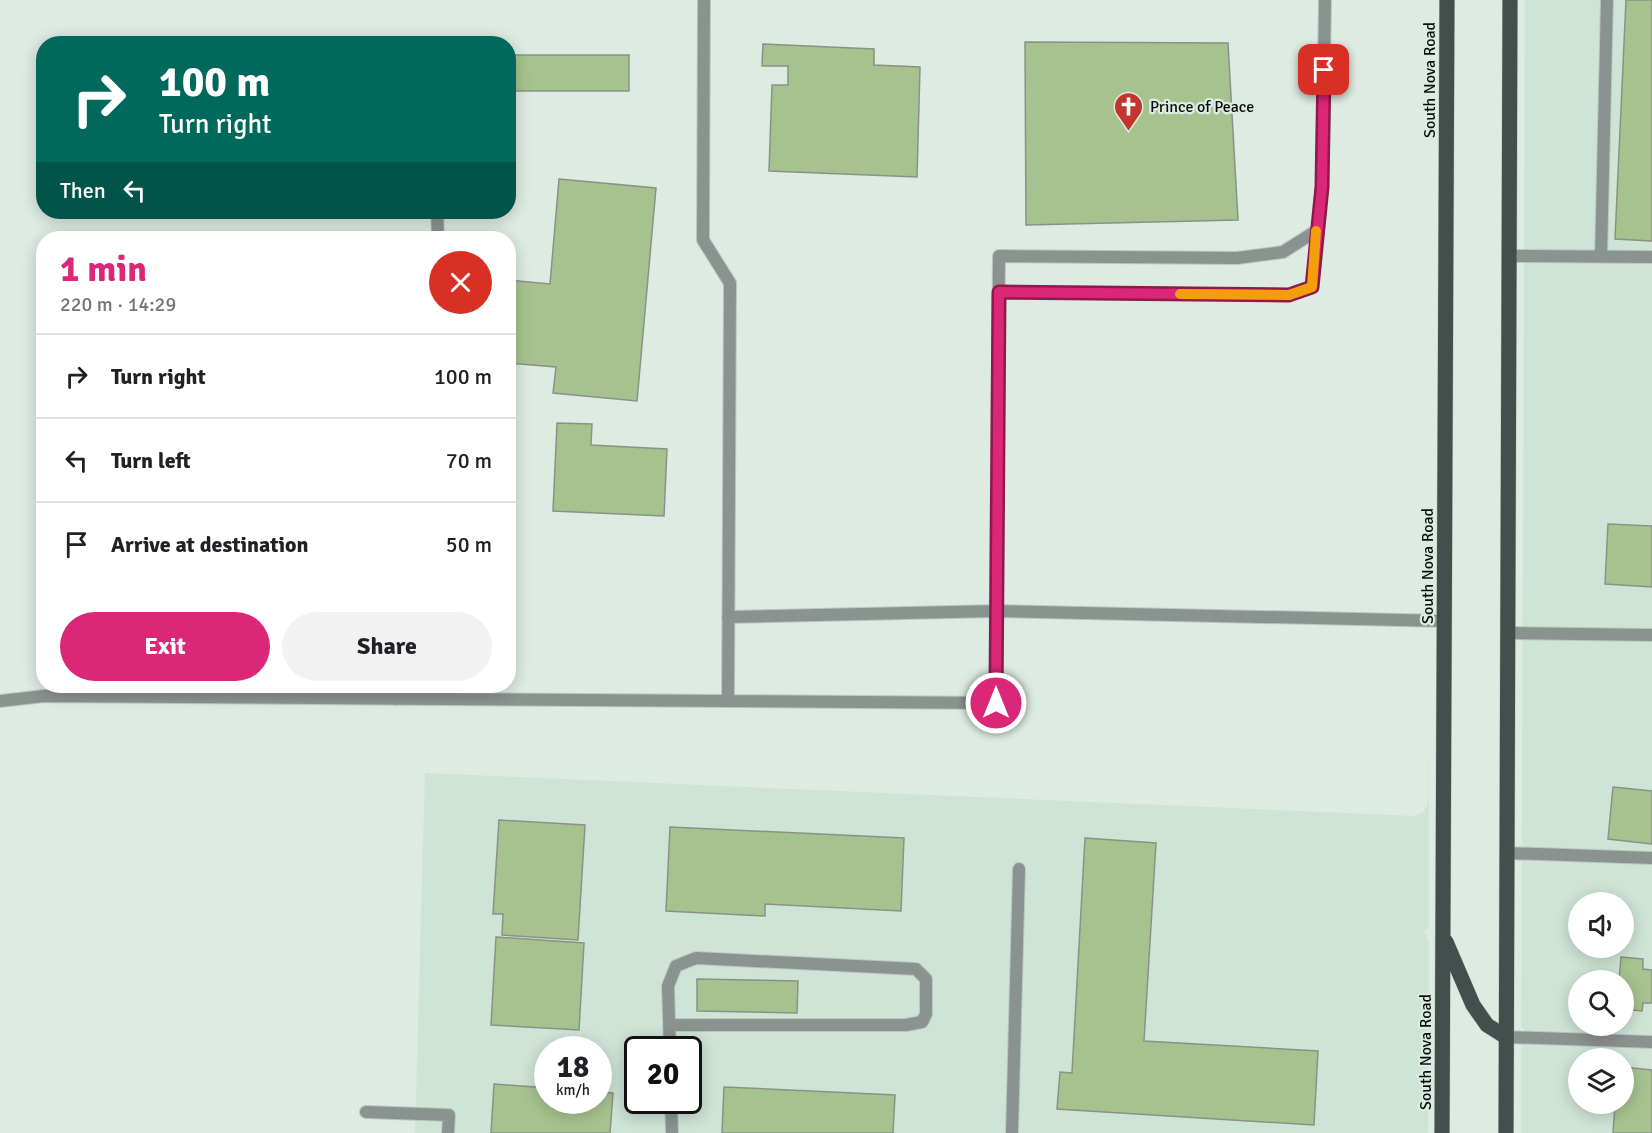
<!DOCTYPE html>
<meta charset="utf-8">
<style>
:root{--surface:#fff;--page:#f2f2f2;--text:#202124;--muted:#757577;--line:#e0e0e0;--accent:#db2777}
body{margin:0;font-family:Signika,sans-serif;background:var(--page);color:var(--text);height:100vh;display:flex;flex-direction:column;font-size:22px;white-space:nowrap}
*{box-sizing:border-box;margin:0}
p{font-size:20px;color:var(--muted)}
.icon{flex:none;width:33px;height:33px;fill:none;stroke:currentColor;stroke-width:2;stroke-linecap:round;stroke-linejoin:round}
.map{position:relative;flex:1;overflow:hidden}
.details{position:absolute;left:36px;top:231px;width:480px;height:462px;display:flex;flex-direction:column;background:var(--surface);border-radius:24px;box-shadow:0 3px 15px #0003}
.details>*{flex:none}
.hud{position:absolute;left:36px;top:36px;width:480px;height:183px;border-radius:24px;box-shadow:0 3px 15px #0003;background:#00695c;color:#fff;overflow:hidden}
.fabs{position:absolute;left:1568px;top:892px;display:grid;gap:12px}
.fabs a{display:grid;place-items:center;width:66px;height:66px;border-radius:50%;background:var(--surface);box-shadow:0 3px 15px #0003;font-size:30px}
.speed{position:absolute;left:534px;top:1036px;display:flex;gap:12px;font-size:30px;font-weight:700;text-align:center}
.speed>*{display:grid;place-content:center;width:78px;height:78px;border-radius:50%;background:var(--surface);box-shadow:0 3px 15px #0003;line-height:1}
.speed small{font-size:15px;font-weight:400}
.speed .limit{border:3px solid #111;border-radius:9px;background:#fff;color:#111}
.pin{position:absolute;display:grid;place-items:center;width:51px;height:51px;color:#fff;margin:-26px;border-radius:12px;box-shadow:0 3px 9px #0006}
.me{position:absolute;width:66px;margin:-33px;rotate:0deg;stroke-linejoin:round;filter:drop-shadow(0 0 4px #0008)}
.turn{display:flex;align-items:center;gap:21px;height:126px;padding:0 24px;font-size:27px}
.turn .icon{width:78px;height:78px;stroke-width:2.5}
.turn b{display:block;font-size:42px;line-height:51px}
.then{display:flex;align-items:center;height:57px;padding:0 24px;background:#0003;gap:12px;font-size:22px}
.round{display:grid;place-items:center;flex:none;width:63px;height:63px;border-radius:32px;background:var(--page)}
.headline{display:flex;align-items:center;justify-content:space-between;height:102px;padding:0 24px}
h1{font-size:36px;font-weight:800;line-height:45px;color:var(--accent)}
.primary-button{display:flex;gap:12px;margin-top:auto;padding:12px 24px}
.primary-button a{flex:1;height:69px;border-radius:36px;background:var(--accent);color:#fff;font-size:24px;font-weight:800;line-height:69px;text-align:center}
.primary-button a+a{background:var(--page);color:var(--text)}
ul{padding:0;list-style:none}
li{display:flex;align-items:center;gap:18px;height:84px;padding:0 24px;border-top:2px solid var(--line)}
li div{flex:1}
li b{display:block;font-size:22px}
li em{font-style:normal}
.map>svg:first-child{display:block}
.built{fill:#cee4d6;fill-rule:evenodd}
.building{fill:#a6c38f;stroke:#8b9285;stroke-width:1.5}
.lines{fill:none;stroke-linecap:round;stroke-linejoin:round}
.service-casing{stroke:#bbc8c0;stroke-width:14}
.primary-casing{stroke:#bbc8c0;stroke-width:16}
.service{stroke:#8b9391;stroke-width:12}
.primary{stroke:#424f4d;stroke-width:15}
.route-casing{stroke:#8e194d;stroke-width:15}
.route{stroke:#db2777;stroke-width:10}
.slow{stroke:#f59e0b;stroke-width:10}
.labels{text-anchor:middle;stroke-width:4.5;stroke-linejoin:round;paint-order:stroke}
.street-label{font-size:16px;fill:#0a0e0b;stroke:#ddebe2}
.poi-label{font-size:16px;fill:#0a0e0b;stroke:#ddebe2;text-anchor:start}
</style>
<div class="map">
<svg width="1652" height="1133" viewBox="0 0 1652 1133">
<rect width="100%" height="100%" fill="#ddebe2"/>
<!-- built -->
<path class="built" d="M 1525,0 L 1652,0 L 1652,1133 L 1521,1133 L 1521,1041 L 1527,1032 L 1521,1027 ZM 1578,903 L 1623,903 L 1623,948 L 1578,948 ZM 1578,981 L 1623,981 L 1623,1026 L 1578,1026 ZM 1578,1059 L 1623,1059 L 1623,1104 L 1578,1104 Z
M 1429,745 L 1429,928 L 1424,931 L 1429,942 L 1428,1133 L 415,1133 L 425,773 L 1414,816 L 1422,813 L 1428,805 ZM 548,1050 L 598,1050 L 598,1101 L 548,1101 ZM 638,1050 L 688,1050 L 688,1101 L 638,1101 Z"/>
<!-- building -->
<path class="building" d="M 1626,0 L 1652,0 L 1652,241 L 1615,239 Z
M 1025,42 L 1228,43 L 1238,220 L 1026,225 Z
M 763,44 L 874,49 L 874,65 L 920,67 L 917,177 L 769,171 L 772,85 L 788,85 L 788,66 L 762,66 Z
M 508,55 L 629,55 L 629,91 L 508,91 Z
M 559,179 L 656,188 L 637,401 L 553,393 L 556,367 L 508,363 L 508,280 L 550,284 Z
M 557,423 L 592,424 L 591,445 L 667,449 L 664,516 L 553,511 Z
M 1608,524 L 1652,526 L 1652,587 L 1605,584 Z
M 1613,787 L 1652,791 L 1652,844 L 1608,839 Z
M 499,820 L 585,825 L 578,940 L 502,935 L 503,914 L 493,914 Z
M 670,827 L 904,838 L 901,911 L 765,904 L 765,916 L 666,911 Z
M 1085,838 L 1156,843 L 1144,1041 L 1318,1051 L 1314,1125 L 1057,1109 L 1060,1072 L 1072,1073 Z
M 496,937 L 584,943 L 579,1030 L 491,1025 Z
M 1621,957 L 1643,959 L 1643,969 L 1652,970 L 1652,1003 L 1643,1003 L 1642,1011 L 1623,1009 L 1623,981 L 1619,981 Z
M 697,979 L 798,981 L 797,1013 L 697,1011 Z
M 1623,1067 L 1652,1070 L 1652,1133 L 1613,1133 L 1615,1104 L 1623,1104 Z
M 494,1084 L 548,1088 L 548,1101 L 598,1101 L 598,1092 L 613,1093 L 610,1133 L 491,1133 Z
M 724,1087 L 895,1095 L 893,1133 L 722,1133 Z"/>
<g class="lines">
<defs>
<path id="service" d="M 704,0 L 703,240 L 730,283 L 728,701
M 437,212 L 438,238
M 1509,256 L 1652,257
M 1601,257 L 1607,0
M 999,292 L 1289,295 L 1312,287 L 1322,187 L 1325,0
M 728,617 L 996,611 L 1445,621
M 1508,633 L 1652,635
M 396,699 L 404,686
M 0,701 L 44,696 L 995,703 L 999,256 L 1237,258 L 1283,252 L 1316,231
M 1507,853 L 1652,858
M 669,1025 L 906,1025 L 922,1022 L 926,1014 L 926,979 L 916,969 L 696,958 L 676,966 L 668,986 L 670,1050
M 1506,1037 L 1652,1042
M 671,1101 L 672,1133
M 366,1112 L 449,1115 L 448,1133
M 1012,1133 L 1019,869"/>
<path id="primary" d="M 1446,942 L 1473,1005 L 1487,1025 L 1506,1037
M 1442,1133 L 1447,0
M 1506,1133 L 1510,0"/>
</defs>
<!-- service casing -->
<use href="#service" class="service-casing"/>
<!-- primary casing -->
<use href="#primary" class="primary-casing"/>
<!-- service -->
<use href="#service" class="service"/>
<!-- primary -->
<use href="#primary" class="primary"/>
</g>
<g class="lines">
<defs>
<path id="route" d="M 996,703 L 999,292 L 1289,295 L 1312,287 L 1322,187 L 1324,70"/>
</defs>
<!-- route casing -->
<use href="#route" class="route-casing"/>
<!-- route -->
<use href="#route" class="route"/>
<!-- slow -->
<path class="slow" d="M 1180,294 L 1289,295 L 1312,287 L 1316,231"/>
</g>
<!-- icons -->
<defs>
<symbol id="church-pin" viewBox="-11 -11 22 30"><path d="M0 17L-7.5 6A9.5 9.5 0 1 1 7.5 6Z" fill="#c4362d" stroke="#ddebe2"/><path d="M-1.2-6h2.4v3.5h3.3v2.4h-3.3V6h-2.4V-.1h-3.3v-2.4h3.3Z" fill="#fff"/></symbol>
</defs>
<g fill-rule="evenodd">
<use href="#church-pin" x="1112" y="90" width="33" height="45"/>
</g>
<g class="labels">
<!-- street labels -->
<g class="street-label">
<text transform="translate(1429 80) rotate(-90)" y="6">South Nova Road</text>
<text transform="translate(1427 566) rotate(-90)" y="6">South Nova Road</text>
<text transform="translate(1425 1052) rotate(-90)" y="6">South Nova Road</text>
</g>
<!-- poi labels -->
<g class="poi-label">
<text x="1150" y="112">Prince of Peace</text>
</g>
</g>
</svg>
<div class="fabs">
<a><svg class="icon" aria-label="sound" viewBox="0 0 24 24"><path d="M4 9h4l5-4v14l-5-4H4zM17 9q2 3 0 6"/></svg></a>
<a><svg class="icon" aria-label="search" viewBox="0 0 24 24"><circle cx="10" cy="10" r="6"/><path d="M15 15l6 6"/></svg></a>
<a><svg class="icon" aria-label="layers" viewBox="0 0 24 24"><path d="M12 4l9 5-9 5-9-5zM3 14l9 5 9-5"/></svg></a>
</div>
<div class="speed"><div>18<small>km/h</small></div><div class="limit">20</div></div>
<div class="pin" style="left:1324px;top:70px;background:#d93025"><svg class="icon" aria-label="arrive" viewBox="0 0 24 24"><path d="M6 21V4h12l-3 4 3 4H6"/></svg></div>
<svg class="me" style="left:996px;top:703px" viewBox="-20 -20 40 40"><circle r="17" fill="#db2777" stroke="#fff" stroke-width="3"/><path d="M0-11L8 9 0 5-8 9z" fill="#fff"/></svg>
<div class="hud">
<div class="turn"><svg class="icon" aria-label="right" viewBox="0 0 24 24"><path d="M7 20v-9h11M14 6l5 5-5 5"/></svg><div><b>100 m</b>Turn right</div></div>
<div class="then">Then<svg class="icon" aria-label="left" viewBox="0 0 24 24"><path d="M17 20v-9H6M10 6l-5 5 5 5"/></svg></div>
</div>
<section class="details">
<div class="headline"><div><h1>1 min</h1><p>220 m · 14:29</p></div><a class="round" style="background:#d93025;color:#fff"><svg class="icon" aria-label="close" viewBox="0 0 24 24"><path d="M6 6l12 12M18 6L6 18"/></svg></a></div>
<ul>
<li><svg class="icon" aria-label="right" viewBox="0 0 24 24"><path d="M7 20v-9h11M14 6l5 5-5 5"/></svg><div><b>Turn right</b></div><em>100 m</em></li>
<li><svg class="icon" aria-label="left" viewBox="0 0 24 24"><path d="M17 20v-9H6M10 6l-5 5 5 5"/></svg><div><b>Turn left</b></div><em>70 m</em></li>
<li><svg class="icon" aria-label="arrive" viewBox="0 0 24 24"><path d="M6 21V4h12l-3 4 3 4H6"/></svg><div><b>Arrive at destination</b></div><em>50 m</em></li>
</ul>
<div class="primary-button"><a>Exit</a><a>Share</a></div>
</section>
</div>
